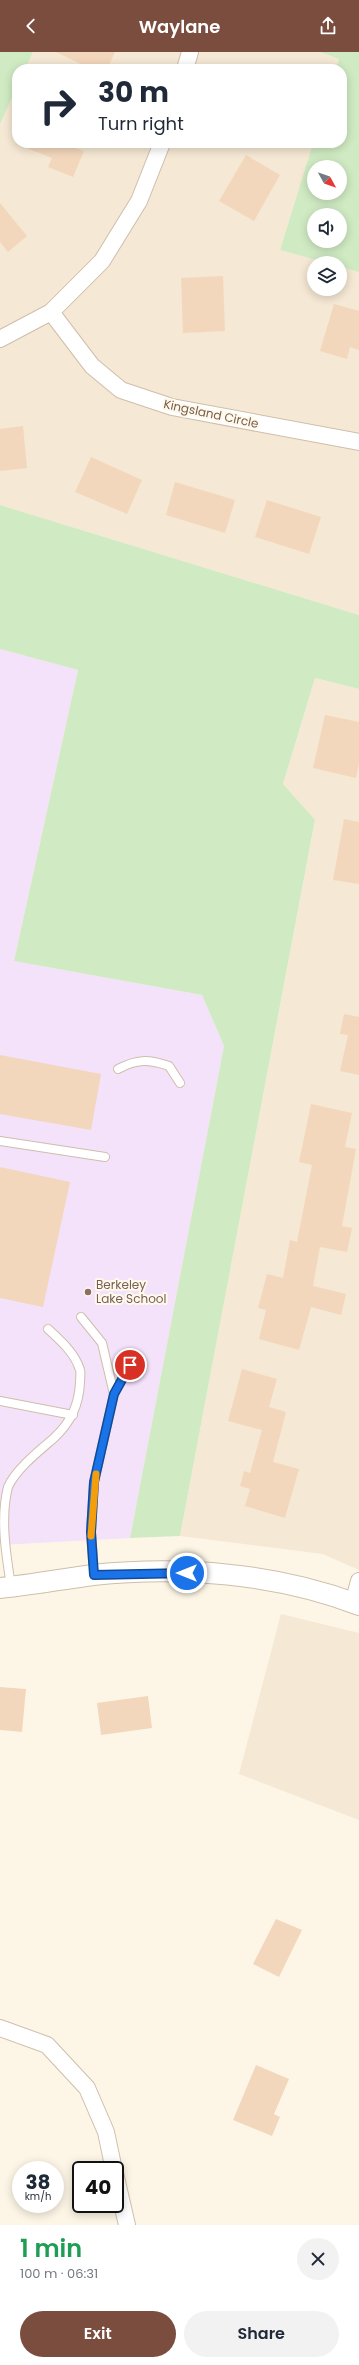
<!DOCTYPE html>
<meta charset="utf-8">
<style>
:root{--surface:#fff;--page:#f2f2f3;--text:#1f2937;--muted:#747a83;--accent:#7a4d3f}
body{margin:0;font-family:Poppins,sans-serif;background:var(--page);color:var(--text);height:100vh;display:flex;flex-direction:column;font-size:15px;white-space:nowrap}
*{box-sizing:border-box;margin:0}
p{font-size:13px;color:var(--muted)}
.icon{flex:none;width:22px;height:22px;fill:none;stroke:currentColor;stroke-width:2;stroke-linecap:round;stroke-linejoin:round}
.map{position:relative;height:2173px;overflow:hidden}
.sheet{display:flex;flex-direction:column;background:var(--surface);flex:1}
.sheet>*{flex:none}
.top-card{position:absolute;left:12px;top:12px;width:335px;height:84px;border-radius:16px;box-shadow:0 2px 10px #0003;background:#fff;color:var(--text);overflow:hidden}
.needle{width:26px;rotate:130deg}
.tools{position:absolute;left:307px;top:108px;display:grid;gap:8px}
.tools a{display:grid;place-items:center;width:40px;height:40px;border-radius:50%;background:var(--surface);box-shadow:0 2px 10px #0003;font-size:20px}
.speed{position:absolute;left:12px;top:2109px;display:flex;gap:8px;font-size:20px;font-weight:700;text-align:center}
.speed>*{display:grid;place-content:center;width:52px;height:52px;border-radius:50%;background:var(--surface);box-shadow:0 2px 10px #0003;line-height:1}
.speed small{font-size:10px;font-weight:400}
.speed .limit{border:2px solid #111;border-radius:6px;background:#fff;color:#111}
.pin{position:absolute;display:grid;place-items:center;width:34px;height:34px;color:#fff;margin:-17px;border:2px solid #fff;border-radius:50%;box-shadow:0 1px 4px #0007}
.me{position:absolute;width:44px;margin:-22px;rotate:270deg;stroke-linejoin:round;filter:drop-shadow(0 0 3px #0008)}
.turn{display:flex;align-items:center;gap:14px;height:84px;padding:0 20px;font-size:18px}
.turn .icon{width:52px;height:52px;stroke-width:2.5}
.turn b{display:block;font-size:28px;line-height:34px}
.round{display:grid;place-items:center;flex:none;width:42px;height:42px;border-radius:21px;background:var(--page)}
.overview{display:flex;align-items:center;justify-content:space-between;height:68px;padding:0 20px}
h1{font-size:24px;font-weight:600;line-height:30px;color:#1e9e55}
.action{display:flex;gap:8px;margin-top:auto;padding:8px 20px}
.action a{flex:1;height:46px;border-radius:24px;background:var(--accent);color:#fff;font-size:16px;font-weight:600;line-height:46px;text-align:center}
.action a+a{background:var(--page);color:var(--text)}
header{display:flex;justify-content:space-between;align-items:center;height:52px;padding:0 20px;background:var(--accent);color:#fff;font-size:18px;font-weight:600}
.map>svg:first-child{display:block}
.residential{fill:#f5e8d4}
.education{fill:#f3e2f9}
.green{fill:#d0ebc3;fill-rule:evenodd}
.building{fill:#f3d7bc}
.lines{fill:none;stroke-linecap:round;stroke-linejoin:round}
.service-casing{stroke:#cfbeab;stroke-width:10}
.minor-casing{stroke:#cfbeab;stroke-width:18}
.tertiary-casing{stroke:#cfbeab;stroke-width:22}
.service{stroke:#fff;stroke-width:8}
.minor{stroke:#fff;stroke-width:16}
.tertiary{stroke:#fff;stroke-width:20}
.route-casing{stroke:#114b97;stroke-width:10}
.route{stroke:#1a73e8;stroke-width:7}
.slow{stroke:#f59e0b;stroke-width:7}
.education-dot{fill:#8d6e63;stroke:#fff9ec;stroke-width:1.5}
.labels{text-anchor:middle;stroke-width:4;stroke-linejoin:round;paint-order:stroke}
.street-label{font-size:12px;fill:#775e4a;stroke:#fff9ec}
.education-label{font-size:12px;fill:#785e54;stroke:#fff9ec;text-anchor:start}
</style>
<header><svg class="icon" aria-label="back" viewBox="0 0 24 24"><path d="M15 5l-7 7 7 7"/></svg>Waylane<svg class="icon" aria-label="share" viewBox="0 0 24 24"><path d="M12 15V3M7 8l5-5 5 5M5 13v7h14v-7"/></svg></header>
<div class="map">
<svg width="359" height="2173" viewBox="0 0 359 2173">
<rect width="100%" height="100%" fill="#fdf6e6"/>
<!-- residential -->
<path class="residential" d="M 33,0 L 320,0 L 339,7 L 336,17 L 25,17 Z
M 17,35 L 17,91 L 313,91 L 280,198 L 327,211 L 314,211 L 314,237 L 340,237 L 340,215 L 359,220 L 359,563 L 0,453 L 0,72 Z
M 315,626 L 359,637 L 359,1518 L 323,1502 L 180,1484 L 315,769 L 283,732 Z
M 281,1562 L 359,1581 L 359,1768 L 239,1722 Z"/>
<!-- education -->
<path class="education" d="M 0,597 L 78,618 L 14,909 L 202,943 L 224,994 L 130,1486 L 0,1493 Z"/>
<!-- green -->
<path class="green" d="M 0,0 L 33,0 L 25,17 L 17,17 L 17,35 L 0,72 Z
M 320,0 L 359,0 L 359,220 L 340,215 L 340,211 L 327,211 L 280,198 L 313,91 L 342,91 L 342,17 L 336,17 L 339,7 ZM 314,115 L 340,115 L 340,141 L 314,141 ZM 314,163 L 340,163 L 340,189 L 314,189 Z
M 0,453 L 359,563 L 359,637 L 315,626 L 283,732 L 315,768 L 180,1484 L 130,1486 L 224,994 L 202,943 L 14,909 L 78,618 L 0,597 Z"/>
<!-- building -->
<path class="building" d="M 56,0 L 115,0 L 107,17 L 91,17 Z
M 77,91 L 75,96 L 84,99 L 73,125 L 48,115 L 52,106 L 16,92 Z
M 246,103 L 280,123 L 254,169 L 219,149 Z
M 0,151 L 27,184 L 8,200 L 0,190 Z
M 223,224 L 225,279 L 183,281 L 181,226 Z
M 334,252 L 359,259 L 359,298 L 350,295 L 347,307 L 320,299 Z
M 23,374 L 27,416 L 0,419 L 0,377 Z
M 91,405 L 142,428 L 127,462 L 75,440 Z
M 175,430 L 235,448 L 225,481 L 166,463 Z
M 267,448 L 321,465 L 309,502 L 255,485 Z
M 325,663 L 359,670 L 359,711 L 356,726 L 313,716 Z
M 344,767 L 359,770 L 359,832 L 333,828 Z
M 344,962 L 359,965 L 359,1023 L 340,1019 L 348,983 L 340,982 Z
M 0,1003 L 101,1022 L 91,1078 L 0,1062 Z
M 311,1052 L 352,1061 L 345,1095 L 356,1097 L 342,1174 L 352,1176 L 347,1200 L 320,1195 L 313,1234 L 346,1242 L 341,1263 L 311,1255 L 299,1298 L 259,1287 L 266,1258 L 258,1256 L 267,1222 L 283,1226 L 290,1188 L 297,1190 L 312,1113 L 299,1110 Z
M 0,1115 L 70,1130 L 43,1255 L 0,1246 Z
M 242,1317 L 277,1327 L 269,1355 L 286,1360 L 273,1410 L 299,1417 L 285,1466 L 245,1454 L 250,1437 L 240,1434 L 244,1419 L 250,1421 L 262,1378 L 228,1369 Z
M 0,1635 L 26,1637 L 22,1680 L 0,1678 Z
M 148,1644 L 152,1676 L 101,1683 L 97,1651 Z
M 276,1867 L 302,1878 L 279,1925 L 253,1912 Z
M 256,2013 L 289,2027 L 274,2062 L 280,2065 L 272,2084 L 233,2068 Z"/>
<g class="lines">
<defs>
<path id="service" d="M 118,1017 C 137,1007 148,1007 169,1014 L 180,1031
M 0,1089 L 105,1105
M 81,1265 L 102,1291 L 114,1342
M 0,1349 L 73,1363
M 94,1523 L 91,1480 L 94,1430 L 114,1342 L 130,1313
M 11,1534 C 6,1502 0,1466 8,1435 C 16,1417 39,1399 54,1386 C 71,1370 79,1353 80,1330 C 80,1326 81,1321 80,1318 C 75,1301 60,1288 48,1277"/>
<path id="minor" d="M 185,17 L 190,0
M 51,260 L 92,314 L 121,338 L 172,355 L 359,390
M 0,287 L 51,260 L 102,209 L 139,149 L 162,91
M 353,1551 L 359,1529
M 0,1976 L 47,1993 L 87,2036 L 106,2080 L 114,2118
M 115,2121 L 127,2173"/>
<path id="tertiary" d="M 0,1536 C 31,1533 62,1527 93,1523 C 181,1514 276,1521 359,1553"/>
</defs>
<!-- service casing -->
<use href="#service" class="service-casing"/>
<!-- minor casing -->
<use href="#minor" class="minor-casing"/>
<!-- tertiary casing -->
<use href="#tertiary" class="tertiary-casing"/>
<!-- service -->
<use href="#service" class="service"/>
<!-- minor -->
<use href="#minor" class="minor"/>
<!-- tertiary -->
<use href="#tertiary" class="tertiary"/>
</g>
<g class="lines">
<defs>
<path id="route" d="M 130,1313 L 114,1342 L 94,1430 L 91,1480 L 94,1523 L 187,1521"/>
</defs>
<!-- route casing -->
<use href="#route" class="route-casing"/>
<!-- route -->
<use href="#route" class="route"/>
<!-- slow -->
<path class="slow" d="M 91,1484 L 96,1422"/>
</g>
<!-- markers -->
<circle class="education-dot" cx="88" cy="1240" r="4"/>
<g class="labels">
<!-- street labels -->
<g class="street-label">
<text transform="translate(211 362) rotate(12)" y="4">Kingsland Circle</text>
</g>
<!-- education labels -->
<g class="education-label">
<text x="96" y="1237">Berkeley<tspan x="96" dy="14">Lake School</tspan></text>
</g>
</g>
</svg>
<div class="tools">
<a><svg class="needle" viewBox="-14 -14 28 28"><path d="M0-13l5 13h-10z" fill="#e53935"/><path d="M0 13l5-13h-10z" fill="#747a83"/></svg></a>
<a><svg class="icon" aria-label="sound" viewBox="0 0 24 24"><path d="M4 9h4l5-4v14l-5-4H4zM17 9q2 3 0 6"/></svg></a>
<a><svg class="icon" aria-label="layers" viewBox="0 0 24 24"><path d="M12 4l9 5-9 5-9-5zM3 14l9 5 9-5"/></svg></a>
</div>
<div class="speed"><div>38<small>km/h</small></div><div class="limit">40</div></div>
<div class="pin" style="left:130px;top:1313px;background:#d93025"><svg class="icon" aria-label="arrive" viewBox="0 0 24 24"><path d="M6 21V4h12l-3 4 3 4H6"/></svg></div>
<svg class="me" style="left:187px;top:1521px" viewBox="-20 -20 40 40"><circle r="17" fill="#1a73e8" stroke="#fff" stroke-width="3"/><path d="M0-11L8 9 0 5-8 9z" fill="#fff"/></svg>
<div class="top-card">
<div class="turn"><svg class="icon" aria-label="right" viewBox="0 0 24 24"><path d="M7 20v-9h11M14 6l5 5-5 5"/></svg><div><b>30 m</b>Turn right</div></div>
</div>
</div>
<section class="sheet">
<div class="overview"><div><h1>1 min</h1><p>100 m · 06:31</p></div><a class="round"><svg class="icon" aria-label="close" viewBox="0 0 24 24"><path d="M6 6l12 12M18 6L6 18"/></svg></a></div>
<div class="action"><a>Exit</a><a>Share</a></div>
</section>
